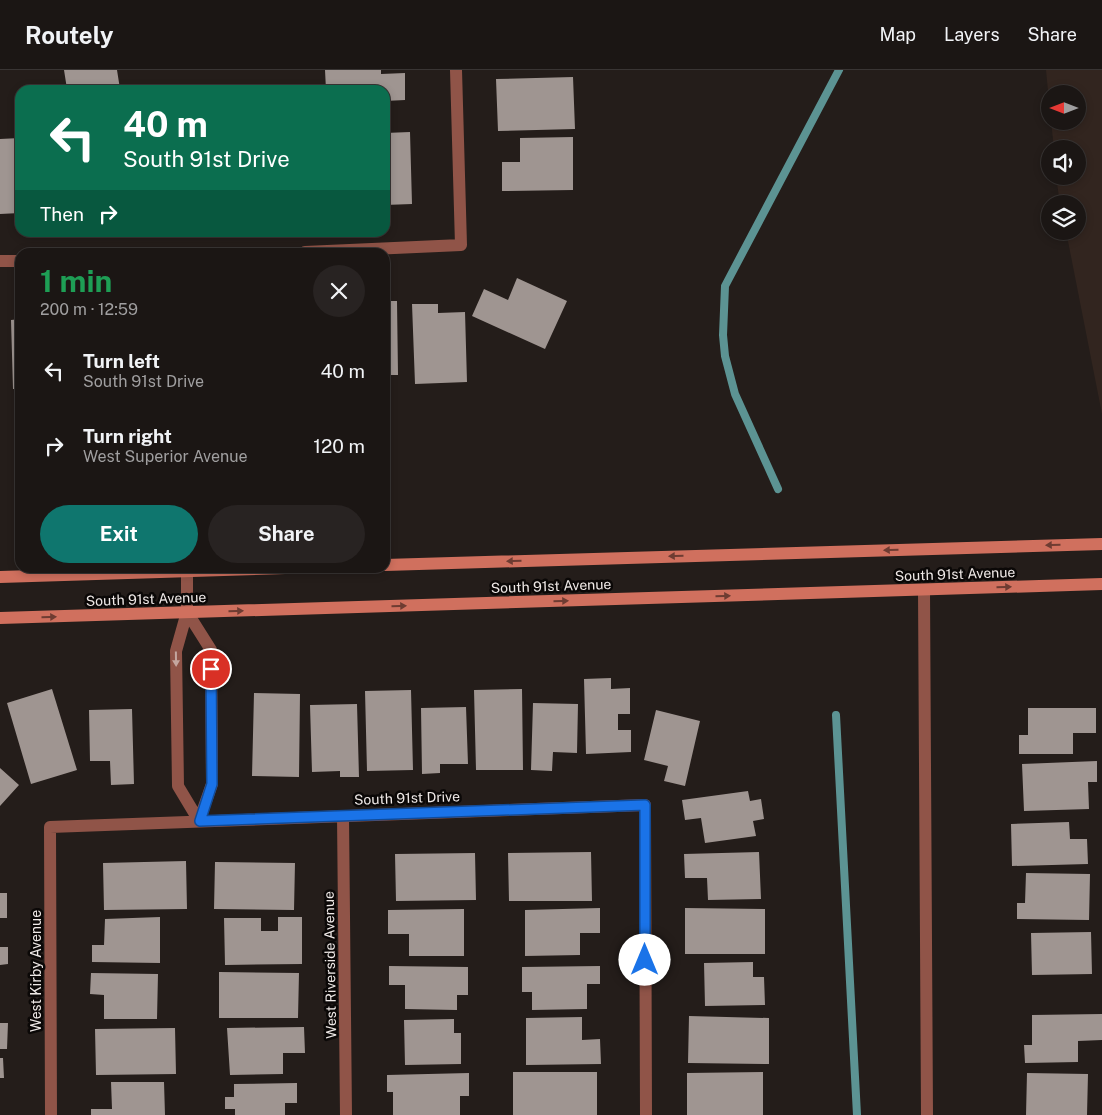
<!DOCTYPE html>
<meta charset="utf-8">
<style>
:root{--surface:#1b1614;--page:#282322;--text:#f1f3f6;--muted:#a09fa0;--line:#393534;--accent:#0f766e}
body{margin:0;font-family:"Public Sans",sans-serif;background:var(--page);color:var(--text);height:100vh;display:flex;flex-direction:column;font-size:19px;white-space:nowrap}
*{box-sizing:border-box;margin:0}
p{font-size:16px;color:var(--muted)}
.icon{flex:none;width:28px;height:28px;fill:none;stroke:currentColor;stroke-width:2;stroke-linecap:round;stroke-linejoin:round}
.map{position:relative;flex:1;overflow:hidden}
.sheet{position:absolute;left:15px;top:178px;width:375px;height:325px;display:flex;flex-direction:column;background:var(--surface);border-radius:15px;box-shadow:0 2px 8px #0003,0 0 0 1px var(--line)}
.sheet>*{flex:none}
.banner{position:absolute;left:15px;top:15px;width:375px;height:152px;border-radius:15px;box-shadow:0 2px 8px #0003,0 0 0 1px var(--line);background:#0b6e4f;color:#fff;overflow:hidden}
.needle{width:32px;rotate:270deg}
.controls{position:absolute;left:1041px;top:15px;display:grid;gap:10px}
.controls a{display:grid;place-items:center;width:45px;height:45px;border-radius:50%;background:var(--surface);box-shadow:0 2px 8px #0003,0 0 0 1px var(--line);font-size:25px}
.pin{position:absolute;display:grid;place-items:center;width:42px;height:42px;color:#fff;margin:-21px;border:2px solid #fff;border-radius:50%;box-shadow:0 1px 5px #0007}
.me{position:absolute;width:55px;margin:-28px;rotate:0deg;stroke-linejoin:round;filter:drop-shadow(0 0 4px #0008)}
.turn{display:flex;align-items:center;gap:18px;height:105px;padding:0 25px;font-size:22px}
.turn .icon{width:65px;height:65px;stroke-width:2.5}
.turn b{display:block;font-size:35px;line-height:42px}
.then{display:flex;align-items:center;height:48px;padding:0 25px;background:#0003;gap:10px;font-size:19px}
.round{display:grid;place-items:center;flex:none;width:52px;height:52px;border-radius:26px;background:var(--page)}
.summary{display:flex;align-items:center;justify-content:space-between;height:85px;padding:0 25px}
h1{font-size:30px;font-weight:700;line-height:38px;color:#1e9e55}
.action{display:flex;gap:10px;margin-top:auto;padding:10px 25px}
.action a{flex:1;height:58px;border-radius:30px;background:var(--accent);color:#fff;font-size:20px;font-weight:700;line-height:58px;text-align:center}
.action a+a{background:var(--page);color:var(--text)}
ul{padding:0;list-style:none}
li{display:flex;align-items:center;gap:15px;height:75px;padding:0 25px}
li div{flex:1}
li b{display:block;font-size:19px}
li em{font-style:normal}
header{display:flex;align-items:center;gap:30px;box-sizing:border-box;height:70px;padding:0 25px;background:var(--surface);border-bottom:1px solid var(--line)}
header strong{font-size:24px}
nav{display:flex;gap:28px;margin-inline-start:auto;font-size:18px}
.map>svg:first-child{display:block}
.built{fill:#32251f}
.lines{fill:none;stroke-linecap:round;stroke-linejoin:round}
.stream{stroke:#5c9393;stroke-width:8}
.building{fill:#9f9591}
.service{stroke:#905448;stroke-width:12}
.minor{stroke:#905448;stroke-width:12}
.secondary{stroke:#d0705e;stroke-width:12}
.oneway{fill:#6e3c32}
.oneway2{fill:#c4a69f}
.route-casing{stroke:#114b97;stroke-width:12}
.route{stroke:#1a73e8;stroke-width:9}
.labels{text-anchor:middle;stroke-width:5;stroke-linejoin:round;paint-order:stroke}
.street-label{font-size:14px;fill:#efe9e7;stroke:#0b0807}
</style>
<header>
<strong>Routely</strong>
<nav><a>Map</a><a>Layers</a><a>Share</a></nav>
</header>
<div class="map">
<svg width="1102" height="1045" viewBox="0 0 1102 1045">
<rect width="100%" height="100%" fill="#241d1a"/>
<!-- built -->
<path class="built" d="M 1046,0 L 1102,0 L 1102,344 L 1066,161 L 1078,161 L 1078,134 L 1060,134 L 1056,106 L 1078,106 L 1078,79 L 1054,79 L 1051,51 L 1078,51 L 1078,24 L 1050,24 L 1050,42 Z"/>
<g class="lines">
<!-- stream -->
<path class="stream" d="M 778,419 L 735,324 L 725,286 L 723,265 L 725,216 L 839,0
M 836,645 L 857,1045"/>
</g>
<!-- building -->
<path class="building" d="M 64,0 L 117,0 L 120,19 L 95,20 L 94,15 L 67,19 Z
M 325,0 L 381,0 L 381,4 L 405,3 L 405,30 L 385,31 L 385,20 L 326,20 Z
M 573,7 L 575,59 L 498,61 L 496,9 Z
M 410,62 L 412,134 L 385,135 L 385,63 Z
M 573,67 L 573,120 L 502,121 L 502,92 L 520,92 L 520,68 Z
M 20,68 L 20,143 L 0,144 L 0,69 Z
M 517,208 L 567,231 L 545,279 L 472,246 L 484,219 L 508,230 Z
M 385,231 L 397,231 L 398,305 L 385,305 Z
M 412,234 L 438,234 L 438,243 L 465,242 L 467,312 L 415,314 Z
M 20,249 L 20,319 L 13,319 L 11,250 Z
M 611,608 L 611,619 L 630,618 L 630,644 L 618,644 L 618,660 L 631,660 L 631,682 L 586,684 L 584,609 Z
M 52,619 L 77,700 L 31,714 L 7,633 Z
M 522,619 L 523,700 L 476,700 L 474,620 Z
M 411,620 L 413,700 L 367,701 L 365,621 Z
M 254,623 L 300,624 L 299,707 L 252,706 Z
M 533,633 L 578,634 L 577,683 L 553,682 L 552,701 L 531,700 Z
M 357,634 L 359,707 L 340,707 L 340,701 L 312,702 L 310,635 Z
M 466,637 L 468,694 L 440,694 L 440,703 L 422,704 L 421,638 Z
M 1028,638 L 1096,638 L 1096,663 L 1073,663 L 1073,684 L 1019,684 L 1019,665 L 1028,665 Z
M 132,639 L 134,714 L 111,715 L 110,691 L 90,691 L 89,640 Z
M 656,640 L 700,651 L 685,716 L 664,711 L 668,696 L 644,690 Z
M 1097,691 L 1097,712 L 1088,712 L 1089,739 L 1024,741 L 1022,694 Z
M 0,698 L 19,715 L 0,736 Z
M 748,721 L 750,731 L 761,729 L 764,749 L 753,751 L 756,766 L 705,773 L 701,748 L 685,750 L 682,730 Z
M 1069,752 L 1070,769 L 1087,769 L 1088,794 L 1012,796 L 1011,754 Z
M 591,782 L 592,831 L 509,831 L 508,783 Z
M 759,782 L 761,829 L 708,830 L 707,808 L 685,808 L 684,784 Z
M 475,783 L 476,830 L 396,831 L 395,784 Z
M 186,791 L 187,839 L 104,840 L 103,793 Z
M 215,792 L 295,793 L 294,840 L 214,839 Z
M 1026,803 L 1090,804 L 1089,850 L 1017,849 L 1017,833 L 1025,833 Z
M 0,823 L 7,823 L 7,848 L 0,848 Z
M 600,838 L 600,863 L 580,863 L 580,885 L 525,886 L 525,840 Z
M 685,838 L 765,839 L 765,884 L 685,884 Z
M 464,839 L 464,886 L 409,886 L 409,864 L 388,864 L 388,840 Z
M 160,847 L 160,893 L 92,892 L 92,875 L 104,875 L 105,849 Z
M 278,847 L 302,847 L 302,894 L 225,895 L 224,848 L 261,848 L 261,861 L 278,861 Z
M 1091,862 L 1092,904 L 1032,905 L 1031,863 Z
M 0,877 L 8,877 L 8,894 L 0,895 Z
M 753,892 L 753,907 L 764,907 L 765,935 L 705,936 L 704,893 Z
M 389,896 L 468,897 L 468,925 L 457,925 L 457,940 L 405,939 L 405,915 L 389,915 Z
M 600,896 L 600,914 L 587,914 L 587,939 L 532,940 L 532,922 L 522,922 L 522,897 Z
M 219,902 L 299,903 L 298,948 L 219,948 Z
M 91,903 L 158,904 L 157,949 L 104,949 L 104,925 L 90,924 Z
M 1102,944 L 1102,970 L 1078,971 L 1078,992 L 1025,993 L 1024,975 L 1032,975 L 1032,945 Z
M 689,946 L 769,948 L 769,994 L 688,993 Z
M 582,947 L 582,970 L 600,969 L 601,994 L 526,995 L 526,948 Z
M 454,949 L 454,963 L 461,963 L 461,994 L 405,995 L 404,950 Z
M 0,953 L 8,953 L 7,979 L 0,979 Z
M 304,957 L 305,983 L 283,983 L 283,1004 L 230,1005 L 227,958 Z
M 175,958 L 176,1004 L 96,1005 L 95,959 Z
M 0,988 L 3,988 L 4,1008 L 0,1008 Z
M 513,1002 L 597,1002 L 597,1045 L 513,1045 Z
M 763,1002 L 763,1045 L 687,1045 L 687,1003 Z
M 469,1003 L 469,1026 L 460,1026 L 460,1045 L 393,1045 L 393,1022 L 387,1022 L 387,1005 Z
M 1027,1003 L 1088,1004 L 1087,1045 L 1026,1045 Z
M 111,1012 L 164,1012 L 165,1045 L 91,1045 L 91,1039 L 112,1039 Z
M 297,1013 L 297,1033 L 285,1033 L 285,1045 L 235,1045 L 235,1039 L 225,1039 L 225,1027 L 234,1027 L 234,1014 Z"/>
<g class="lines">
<!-- service -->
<path class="service" d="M 924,520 L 927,1045"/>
<!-- minor -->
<path class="minor" d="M 305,182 L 461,175 L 456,0
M 0,191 L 20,191
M 187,498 L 187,542 L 176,581 L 178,716 L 199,751
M 187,542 L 211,580 L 212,714 L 199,751
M 343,746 L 346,1045
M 51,1045 L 50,757 L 645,735 L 646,1045"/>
<!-- secondary -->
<path class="secondary" d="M 385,495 L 1102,474
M 0,507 L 285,498
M 0,548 L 1102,514"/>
</g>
<!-- one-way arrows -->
<defs><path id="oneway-solid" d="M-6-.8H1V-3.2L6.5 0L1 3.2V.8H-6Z" transform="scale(1.25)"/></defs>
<g class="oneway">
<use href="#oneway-solid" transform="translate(1053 475) rotate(178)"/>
<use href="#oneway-solid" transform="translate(891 480) rotate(178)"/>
<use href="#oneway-solid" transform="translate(676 486) rotate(178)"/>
<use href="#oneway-solid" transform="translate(514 491) rotate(178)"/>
<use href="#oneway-solid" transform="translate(1004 517) rotate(-2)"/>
<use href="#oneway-solid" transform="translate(723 526) rotate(-2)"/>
<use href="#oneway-solid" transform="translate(561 531) rotate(-2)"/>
<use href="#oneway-solid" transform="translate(399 536) rotate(-2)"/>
<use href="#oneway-solid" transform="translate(236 541) rotate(-2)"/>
<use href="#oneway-solid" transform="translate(49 547) rotate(-2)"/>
</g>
<use class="oneway2" href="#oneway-solid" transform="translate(176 589) rotate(89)"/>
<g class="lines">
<defs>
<path id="route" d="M 211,599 L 212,714 L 200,751 L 645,735 L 645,890"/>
</defs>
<!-- route casing -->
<use href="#route" class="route-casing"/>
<!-- route -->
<use href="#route" class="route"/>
</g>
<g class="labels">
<!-- street labels -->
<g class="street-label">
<text transform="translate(955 504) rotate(-2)" y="5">South 91st Avenue</text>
<text transform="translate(551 516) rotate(-2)" y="5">South 91st Avenue</text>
<text transform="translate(146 529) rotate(-2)" y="5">South 91st Avenue</text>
<text transform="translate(407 728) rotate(-2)" y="5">South 91st Drive</text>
<text transform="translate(330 895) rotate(-91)" y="5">West Riverside Avenue</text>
<text transform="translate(36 901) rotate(-90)" y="5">West Kirby Avenue</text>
</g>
</g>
</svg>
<div class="controls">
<a><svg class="needle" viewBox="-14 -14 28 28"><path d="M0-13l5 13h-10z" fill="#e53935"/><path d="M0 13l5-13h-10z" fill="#a09fa0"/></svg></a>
<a><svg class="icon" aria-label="sound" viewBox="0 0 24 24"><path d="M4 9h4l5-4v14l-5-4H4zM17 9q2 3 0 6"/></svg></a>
<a><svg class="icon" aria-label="layers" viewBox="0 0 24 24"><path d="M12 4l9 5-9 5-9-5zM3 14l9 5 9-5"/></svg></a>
</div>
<div class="pin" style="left:211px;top:599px;background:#d93025"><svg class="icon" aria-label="arrive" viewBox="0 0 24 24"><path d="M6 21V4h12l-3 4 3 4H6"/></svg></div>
<svg class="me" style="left:645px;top:890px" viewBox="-20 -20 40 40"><circle r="19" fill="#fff"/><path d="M0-13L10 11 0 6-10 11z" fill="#1a73e8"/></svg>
<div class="banner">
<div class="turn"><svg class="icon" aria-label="left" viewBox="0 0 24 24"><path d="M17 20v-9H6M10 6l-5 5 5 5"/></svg><div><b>40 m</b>South 91st Drive</div></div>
<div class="then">Then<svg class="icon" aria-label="right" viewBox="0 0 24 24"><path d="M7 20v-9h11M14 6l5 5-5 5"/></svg></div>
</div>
<section class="sheet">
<div class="summary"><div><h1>1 min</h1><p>200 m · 12:59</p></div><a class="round"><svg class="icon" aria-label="close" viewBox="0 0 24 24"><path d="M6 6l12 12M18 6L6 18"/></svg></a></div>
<ul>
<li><svg class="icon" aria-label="left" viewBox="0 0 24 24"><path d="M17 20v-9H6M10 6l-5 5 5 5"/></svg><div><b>Turn left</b><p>South 91st Drive</p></div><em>40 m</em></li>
<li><svg class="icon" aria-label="right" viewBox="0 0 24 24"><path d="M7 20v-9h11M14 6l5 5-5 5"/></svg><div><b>Turn right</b><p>West Superior Avenue</p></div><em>120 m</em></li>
</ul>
<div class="action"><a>Exit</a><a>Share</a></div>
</section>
</div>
